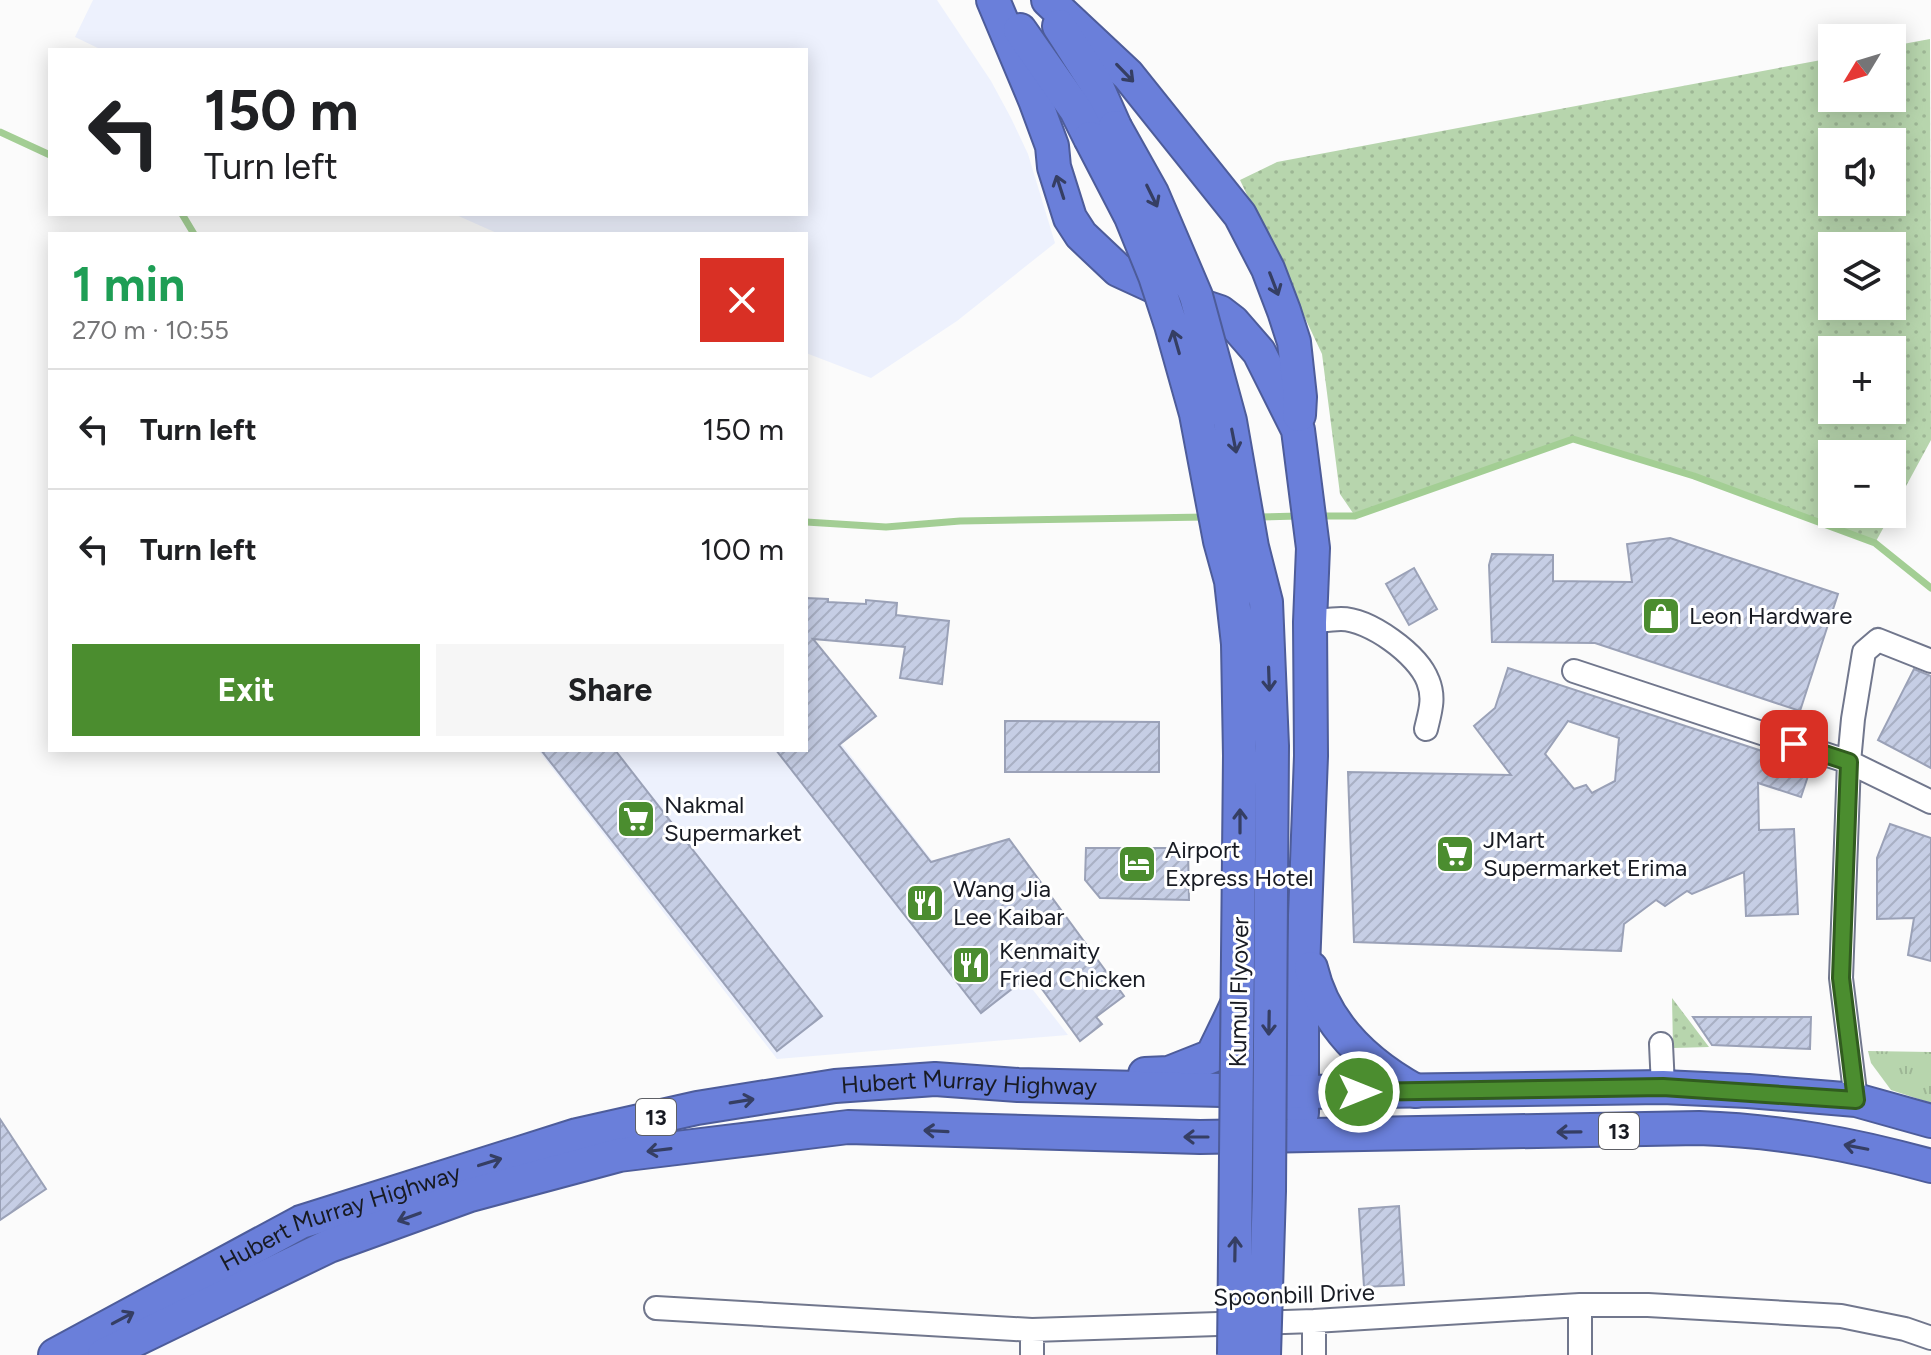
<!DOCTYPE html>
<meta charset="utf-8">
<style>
:root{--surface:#fff;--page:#f6f6f6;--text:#202124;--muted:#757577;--line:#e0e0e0;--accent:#4b8d2f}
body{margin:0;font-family:Figtree,sans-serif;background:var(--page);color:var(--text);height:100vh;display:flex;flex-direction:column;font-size:30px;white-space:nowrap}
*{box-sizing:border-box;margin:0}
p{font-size:26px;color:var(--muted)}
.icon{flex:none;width:44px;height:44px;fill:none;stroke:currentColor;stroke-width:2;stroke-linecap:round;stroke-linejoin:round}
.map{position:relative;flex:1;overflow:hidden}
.drawer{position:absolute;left:48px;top:232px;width:760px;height:520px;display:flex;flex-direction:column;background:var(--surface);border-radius:0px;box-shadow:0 4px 20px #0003}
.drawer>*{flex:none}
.top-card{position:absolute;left:48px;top:48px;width:760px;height:168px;border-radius:0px;box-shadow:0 4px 20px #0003;background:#fff;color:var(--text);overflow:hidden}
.needle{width:52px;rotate:232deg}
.tools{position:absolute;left:1818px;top:24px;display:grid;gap:16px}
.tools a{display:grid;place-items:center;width:88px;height:88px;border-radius:0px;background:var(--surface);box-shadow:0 4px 20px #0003;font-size:40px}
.pin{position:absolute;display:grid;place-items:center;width:68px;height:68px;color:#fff;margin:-34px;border-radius:16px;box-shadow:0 4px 12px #0006}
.me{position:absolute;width:88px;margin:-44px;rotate:90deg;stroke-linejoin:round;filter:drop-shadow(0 0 6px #0008)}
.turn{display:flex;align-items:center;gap:28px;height:168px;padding:0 24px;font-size:36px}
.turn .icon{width:104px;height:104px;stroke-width:2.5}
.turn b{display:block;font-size:56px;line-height:68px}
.round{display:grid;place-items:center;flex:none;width:84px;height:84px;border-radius:0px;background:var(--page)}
.summary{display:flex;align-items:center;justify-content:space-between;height:136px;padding:0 24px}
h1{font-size:48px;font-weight:700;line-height:60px;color:#1e9e55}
.primary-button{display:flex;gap:16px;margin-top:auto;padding:16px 24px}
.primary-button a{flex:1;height:92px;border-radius:0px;background:var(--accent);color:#fff;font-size:32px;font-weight:700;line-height:92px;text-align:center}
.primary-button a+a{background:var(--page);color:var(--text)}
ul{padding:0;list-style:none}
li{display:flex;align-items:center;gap:24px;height:120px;padding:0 24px;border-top:2px solid var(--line)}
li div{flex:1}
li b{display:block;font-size:30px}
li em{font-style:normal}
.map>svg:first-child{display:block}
.built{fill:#edf1fd}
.grass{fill:url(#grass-dots);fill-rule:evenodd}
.park{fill:url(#park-tufts)}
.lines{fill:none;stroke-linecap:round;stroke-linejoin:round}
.stream{stroke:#a3ce94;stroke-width:7}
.building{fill:url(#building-hatch);stroke:#9aa1b7;stroke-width:2;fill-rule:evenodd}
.minor-casing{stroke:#71778d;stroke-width:26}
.highway-casing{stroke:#4d5c9a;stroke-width:36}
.minor{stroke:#fff;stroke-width:22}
.highway{stroke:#6a7fda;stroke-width:32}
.highway-bridge-casing{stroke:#4d5c9a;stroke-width:36;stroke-linecap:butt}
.highway-bridge{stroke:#6a7fda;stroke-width:32}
.oneway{stroke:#353e63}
.route-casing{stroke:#315c1f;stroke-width:20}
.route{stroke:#4b8d2f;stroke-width:14}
.labels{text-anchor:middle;stroke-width:6;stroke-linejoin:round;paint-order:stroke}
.shield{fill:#fff;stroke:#5d5f65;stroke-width:2}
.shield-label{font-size:22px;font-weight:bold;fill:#181b23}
.poi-label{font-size:24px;fill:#181b23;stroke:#fff;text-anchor:start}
.street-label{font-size:24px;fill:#181b23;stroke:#fff}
</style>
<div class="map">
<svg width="1931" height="1355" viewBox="0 0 1931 1355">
<defs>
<pattern id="grass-dots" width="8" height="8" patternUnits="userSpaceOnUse" patternTransform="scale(2)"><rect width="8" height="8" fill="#b7d5ad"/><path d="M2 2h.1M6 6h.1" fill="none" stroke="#9db695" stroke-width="1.8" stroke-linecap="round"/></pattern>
<pattern id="park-tufts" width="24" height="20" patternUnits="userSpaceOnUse" patternTransform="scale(2)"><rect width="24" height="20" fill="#b7d5ad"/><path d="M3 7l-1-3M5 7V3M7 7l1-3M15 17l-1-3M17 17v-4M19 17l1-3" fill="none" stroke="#9db695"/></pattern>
<pattern id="building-hatch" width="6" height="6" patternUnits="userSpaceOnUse" patternTransform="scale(2)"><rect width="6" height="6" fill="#c6cee5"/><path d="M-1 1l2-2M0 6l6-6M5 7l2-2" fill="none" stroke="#a9b0c4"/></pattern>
</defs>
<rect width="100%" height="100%" fill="#fbfbfb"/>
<!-- built -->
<path class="built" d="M 93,0 L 937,0 L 991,81 L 1011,118 L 1028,154 L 1055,243 L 957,321 L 871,378 L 806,353 L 806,234 L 499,234 L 454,214 L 806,214 L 806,50 L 102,50 L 75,37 Z
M 806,698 L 1068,1035 L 777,1059 L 538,750 L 806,750 Z"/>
<!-- grass -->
<path class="grass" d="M 1930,39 L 1931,440 L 1892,512 L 1892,454 L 1832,454 L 1832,514 L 1891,514 L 1875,543 L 1694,476 L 1573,439 L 1355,516 L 1340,494 L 1322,354 L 1240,180 L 1277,162 L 1832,58 L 1832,98 L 1892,98 L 1892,46 ZM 1832,142 L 1892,142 L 1892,202 L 1832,202 ZM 1832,246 L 1892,246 L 1892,306 L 1832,306 ZM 1832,350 L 1892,350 L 1892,410 L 1832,410 Z
M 1672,998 L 1709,1047 L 1673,1048 Z"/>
<!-- park -->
<path class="park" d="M 1868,1051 L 1931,1052 L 1931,1103 L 1891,1090 L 1871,1063 Z"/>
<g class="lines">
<!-- stream -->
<path class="stream" d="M 0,132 L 50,155
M 182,214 L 194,234
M 1316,516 L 1355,516 L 1573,439 L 1694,476 L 1875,543 L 1931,588
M 1256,517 L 1299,516
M 806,522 L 886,527 L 960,521 L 1207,517"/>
</g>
<!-- building -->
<path class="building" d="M 1670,538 L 1838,594 L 1800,711 L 1595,643 L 1492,642 L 1489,565 L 1492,554 L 1553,555 L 1553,581 L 1632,582 L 1627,544 Z
M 1414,568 L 1437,609 L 1409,625 L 1386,584 Z
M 806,598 L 828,599 L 828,602 L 866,604 L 866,600 L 897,603 L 896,615 L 949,621 L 942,684 L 900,678 L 905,647 L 813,639 L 876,716 L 839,745 L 931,862 L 1009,839 L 1124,996 L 1096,1017 L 1102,1024 L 1080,1041 L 1031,974 L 981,1013 L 776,750 L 806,750 Z
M 1508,668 L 1811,767 L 1801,797 L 1758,783 L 1759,830 L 1794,829 L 1798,914 L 1746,916 L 1744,872 L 1692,894 L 1687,891 L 1665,906 L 1656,900 L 1624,924 L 1621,951 L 1354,942 L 1348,772 L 1511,775 L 1474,726 L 1495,708 ZM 1568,721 L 1619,738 L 1615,781 L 1592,793 L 1586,785 L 1574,789 L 1545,754 Z
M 1914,669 L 1931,676 L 1931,768 L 1878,740 Z
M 1005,721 L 1159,722 L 1159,772 L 1005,772 Z
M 541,750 L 615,750 L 822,1016 L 777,1051 Z
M 1890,824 L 1931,838 L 1931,961 L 1908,955 L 1914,918 L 1877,919 L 1877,858 Z
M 1086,848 L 1188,848 L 1189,900 L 1100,898 L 1085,880 Z
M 1693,1017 L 1811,1017 L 1810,1049 L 1712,1045 Z
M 0,1119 L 46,1189 L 0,1220 Z
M 1399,1206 L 1404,1285 L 1364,1287 L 1359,1209 Z"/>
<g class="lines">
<defs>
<path id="minor" d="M 1310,622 C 1320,621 1331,619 1341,619 C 1369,619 1418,654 1428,681 C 1435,698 1430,712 1426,729
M 1574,671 L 1849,762 L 1931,802
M 1661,1044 L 1663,1087
M 1856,1100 L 1841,978 L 1849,762 L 1853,719 L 1864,652 L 1878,640 L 1931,661
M 1580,1305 L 1580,1355
M 656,1308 L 1032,1330 L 1314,1321 L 1580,1305 L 1648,1305 L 1841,1316 L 1905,1329 L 1931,1338
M 1314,1321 L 1314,1355
M 1032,1355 L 1032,1330"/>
<g id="highway">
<path d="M 993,0 L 1035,100 L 1052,146 L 1054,167 L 1070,218 L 1081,235 L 1118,270 L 1181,299 L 1220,312 L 1233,322 L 1259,352 L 1298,430 L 1313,548 L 1310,622 L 1311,756 L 1302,995 L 1302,1113"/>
<path d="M 1048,0 L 1128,75 L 1240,215 L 1268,269 L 1284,311 L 1294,342 L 1300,397 L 1299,415"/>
<path d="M 1059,26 L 1095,82 L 1115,127"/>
<path d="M 1020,30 L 1076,110 L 1090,138"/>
<path d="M 1311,968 C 1324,1024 1367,1064 1416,1091"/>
<path d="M 1145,1074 L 1169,1073 L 1212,1056 C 1233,1012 1257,969 1264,920"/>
<path id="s1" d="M 55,1355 L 301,1222 L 577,1135 L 697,1108 L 835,1086 L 935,1079 L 1018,1085 L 1303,1092 L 1663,1087 L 1748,1091 L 1856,1100 L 1931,1121"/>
<path d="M 104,1355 L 329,1246 L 470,1195 L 619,1155 L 848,1127 L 1200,1137 L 1699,1128 C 1782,1131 1851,1144 1931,1166"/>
</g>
</defs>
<!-- minor casing -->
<use href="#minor" class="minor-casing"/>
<!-- highway casing -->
<use href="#highway" class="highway-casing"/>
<!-- minor -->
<use href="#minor" class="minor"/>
<!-- highway -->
<use href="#highway" class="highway"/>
<defs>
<path id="highway-bridge" d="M 1115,127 L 1152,193 L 1196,296 L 1230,421 L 1252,547 L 1266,602 L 1272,746 L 1269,1191 L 1264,1355
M 1090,138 L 1131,217 L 1155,276 L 1171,325 L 1196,414 L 1220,541 L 1231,581 L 1238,644 L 1240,756 L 1234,1355"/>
</defs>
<!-- highway-bridge casing -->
<use href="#highway-bridge" class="highway-bridge-casing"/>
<!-- highway-bridge -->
<use href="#highway-bridge" class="highway-bridge"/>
</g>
<!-- one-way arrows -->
<defs><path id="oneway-shaft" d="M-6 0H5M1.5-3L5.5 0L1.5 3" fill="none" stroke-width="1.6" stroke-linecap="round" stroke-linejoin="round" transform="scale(2)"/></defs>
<g class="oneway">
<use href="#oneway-shaft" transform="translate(1125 73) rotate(46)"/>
<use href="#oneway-shaft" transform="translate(1060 187) rotate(-108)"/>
<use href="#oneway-shaft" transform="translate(1152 196) rotate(64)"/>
<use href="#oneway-shaft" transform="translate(1274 284) rotate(69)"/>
<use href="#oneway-shaft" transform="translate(1176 342) rotate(-106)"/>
<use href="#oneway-shaft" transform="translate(1234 441) rotate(79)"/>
<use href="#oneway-shaft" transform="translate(1269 679) rotate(88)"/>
<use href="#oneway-shaft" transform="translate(1240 821) rotate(-90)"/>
<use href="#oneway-shaft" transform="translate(1269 1023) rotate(91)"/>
<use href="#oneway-shaft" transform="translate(742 1101) rotate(-9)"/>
<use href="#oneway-shaft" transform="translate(936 1131) rotate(-177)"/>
<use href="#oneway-shaft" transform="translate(1569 1132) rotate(179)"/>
<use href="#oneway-shaft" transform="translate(1196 1137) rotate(-180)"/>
<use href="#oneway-shaft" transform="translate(1856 1147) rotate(-169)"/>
<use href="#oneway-shaft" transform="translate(659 1150) rotate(173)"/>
<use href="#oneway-shaft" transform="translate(490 1162) rotate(-17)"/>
<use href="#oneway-shaft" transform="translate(409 1217) rotate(160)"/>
<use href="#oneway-shaft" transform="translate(1235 1249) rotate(-89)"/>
<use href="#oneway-shaft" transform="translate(123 1318) rotate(-28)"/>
</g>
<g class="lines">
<defs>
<path id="route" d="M 1359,1092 L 1663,1087 L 1856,1100 L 1841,978 L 1849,762 L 1794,744"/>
</defs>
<!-- route casing -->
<use href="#route" class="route-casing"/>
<!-- route -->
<use href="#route" class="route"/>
</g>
<!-- icons -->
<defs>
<symbol id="shop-square" viewBox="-11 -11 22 22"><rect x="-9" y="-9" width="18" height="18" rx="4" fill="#4b8d2f" stroke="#fff"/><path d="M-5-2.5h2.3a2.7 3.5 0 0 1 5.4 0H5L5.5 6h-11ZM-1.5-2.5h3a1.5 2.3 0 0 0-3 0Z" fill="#fff"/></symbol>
<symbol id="supermarket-square" viewBox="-11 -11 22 22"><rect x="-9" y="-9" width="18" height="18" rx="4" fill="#4b8d2f" stroke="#fff"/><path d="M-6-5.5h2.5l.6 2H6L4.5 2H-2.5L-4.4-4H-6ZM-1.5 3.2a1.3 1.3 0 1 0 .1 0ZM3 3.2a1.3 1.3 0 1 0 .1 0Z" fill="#fff"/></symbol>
<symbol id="hotel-square" viewBox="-11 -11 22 22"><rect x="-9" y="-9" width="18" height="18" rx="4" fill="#4b8d2f" stroke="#fff"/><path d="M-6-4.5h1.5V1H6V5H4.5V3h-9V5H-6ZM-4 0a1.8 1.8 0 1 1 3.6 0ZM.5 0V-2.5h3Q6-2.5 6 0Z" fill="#fff"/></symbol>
<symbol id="restaurant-square" viewBox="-11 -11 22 22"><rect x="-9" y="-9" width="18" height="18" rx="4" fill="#4b8d2f" stroke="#fff"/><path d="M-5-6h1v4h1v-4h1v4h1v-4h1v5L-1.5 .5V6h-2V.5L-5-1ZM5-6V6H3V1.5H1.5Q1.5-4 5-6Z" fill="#fff"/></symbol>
</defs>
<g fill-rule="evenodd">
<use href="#shop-square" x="1639" y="594" width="44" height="44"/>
<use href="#supermarket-square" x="614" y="797" width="44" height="44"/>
<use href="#supermarket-square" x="1433" y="832" width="44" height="44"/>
<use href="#hotel-square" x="1115" y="842" width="44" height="44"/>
<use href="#restaurant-square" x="903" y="881" width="44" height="44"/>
<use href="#restaurant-square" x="949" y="943" width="44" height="44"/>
</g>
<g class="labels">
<!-- shield labels -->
<g class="shield">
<rect x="636" y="1099" width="40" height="36" rx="6"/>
<rect x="1599" y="1113" width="40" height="36" rx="6"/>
</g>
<g class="shield-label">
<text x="656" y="1125">13</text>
<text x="1619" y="1139">13</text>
</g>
<!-- poi labels -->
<g class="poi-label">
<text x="1689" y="624">Leon Hardware</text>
<text x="664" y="813">Nakmal<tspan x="664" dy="28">Supermarket</tspan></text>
<text x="1483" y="848">JMart<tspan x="1483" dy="28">Supermarket Erima</tspan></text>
<text x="1165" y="858">Airport<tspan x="1165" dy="28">Express Hotel</tspan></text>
<text x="953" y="897">Wang Jia<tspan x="953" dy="28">Lee Kaibar</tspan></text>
<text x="999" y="959">Kenmaity<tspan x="999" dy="28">Fried Chicken</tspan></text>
</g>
<!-- street labels -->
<g class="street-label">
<text transform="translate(1239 992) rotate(-89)" y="8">Kumul Flyover</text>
<text dy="8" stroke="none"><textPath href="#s1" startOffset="966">Hubert Murray Highway</textPath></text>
<text dy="8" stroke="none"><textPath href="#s1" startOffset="318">Hubert Murray Highway</textPath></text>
<text transform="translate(1294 1295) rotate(-2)" y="8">Spoonbill Drive</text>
</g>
</g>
</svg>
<div class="tools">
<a><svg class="needle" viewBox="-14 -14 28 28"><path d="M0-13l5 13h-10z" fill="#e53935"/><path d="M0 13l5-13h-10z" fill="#757577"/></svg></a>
<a><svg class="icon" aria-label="sound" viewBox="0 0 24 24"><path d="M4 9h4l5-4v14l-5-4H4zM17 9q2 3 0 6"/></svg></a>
<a><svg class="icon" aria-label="layers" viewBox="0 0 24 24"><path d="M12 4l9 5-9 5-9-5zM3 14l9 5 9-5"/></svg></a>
<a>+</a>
<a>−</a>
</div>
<div class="pin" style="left:1794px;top:744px;background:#d93025"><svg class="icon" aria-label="arrive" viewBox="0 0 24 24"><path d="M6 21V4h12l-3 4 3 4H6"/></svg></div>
<svg class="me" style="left:1359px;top:1092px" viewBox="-20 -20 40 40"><circle r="17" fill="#4b8d2f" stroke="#fff" stroke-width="3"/><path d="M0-11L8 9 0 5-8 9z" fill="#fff"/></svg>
<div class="top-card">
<div class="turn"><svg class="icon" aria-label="left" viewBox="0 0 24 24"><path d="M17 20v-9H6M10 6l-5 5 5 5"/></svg><div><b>150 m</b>Turn left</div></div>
</div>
<section class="drawer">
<div class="summary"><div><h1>1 min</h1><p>270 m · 10:55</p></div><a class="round" style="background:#d93025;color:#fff"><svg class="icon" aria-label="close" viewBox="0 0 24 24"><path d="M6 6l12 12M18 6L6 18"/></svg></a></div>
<ul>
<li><svg class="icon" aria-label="left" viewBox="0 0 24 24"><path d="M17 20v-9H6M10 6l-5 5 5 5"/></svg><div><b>Turn left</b></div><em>150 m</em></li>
<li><svg class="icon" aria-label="left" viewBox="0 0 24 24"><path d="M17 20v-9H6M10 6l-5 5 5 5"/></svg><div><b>Turn left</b></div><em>100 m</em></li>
</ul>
<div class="primary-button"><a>Exit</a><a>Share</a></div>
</section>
</div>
